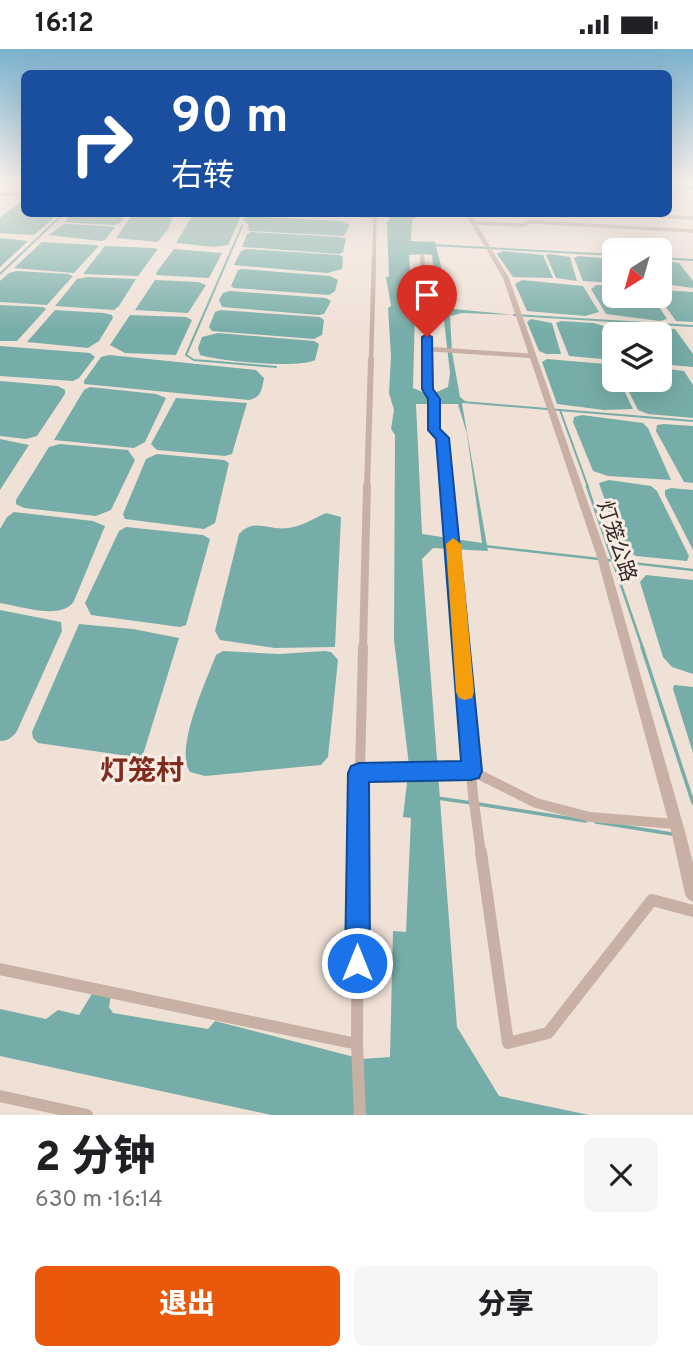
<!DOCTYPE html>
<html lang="zh">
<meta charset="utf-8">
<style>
:root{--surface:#fff;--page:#f6f6f6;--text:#202124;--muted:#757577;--accent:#ea580c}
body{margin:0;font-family:Overpass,"Noto Sans SC",sans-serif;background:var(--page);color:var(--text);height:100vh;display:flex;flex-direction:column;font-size:26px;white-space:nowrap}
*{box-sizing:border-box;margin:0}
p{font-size:23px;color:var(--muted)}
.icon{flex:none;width:38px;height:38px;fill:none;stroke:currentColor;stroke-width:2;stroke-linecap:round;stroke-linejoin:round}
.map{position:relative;height:1066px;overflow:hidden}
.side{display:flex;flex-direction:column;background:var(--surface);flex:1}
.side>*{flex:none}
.hud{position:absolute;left:21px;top:21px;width:651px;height:147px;border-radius:10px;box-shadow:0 7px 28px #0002;background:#1a4fa0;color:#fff;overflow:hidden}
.needle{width:46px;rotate:217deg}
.buttons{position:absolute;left:602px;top:189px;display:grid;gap:14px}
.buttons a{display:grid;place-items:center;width:70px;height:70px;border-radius:10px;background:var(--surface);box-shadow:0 7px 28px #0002;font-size:35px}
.pin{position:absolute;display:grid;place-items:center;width:60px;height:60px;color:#fff;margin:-72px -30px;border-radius:50% 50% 50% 0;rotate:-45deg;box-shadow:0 0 7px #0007}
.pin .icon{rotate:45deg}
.me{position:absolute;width:77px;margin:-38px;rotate:0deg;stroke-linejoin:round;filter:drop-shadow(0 0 5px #0008)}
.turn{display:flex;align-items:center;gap:24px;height:147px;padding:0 35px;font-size:32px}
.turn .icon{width:91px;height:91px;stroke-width:2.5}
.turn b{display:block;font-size:49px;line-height:60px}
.round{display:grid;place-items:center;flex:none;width:74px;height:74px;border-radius:10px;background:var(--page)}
.overview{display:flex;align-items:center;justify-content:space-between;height:119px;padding:0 35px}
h1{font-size:42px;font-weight:800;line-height:52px}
.button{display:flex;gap:14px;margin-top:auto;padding:14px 35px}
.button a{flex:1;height:80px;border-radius:10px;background:var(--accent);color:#fff;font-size:28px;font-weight:800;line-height:80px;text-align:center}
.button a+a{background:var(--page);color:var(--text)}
.status{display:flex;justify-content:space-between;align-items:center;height:49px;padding:0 35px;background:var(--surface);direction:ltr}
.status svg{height:19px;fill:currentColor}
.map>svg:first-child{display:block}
.water{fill:#77ada8;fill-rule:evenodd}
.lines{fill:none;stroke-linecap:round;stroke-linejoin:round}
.stream-far2{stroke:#77ada8;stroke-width:2}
.stream-far1{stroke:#77ada8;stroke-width:2.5}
.stream{stroke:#77ada8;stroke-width:3.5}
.minor-far5{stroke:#c8b0a4;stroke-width:3.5}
.minor-far4{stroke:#c8b0a4;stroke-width:4.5}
.minor-far3{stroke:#c8b0a4;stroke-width:6}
.minor-far2{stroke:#c8b0a4;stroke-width:8}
.minor-far1{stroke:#c8b0a4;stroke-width:10}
.minor{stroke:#c8b0a4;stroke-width:12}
.tertiary{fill:#c8b0a4;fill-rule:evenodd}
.route{fill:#1a73e8;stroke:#114b97;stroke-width:2}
.slow{fill:#f59e0b}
.labels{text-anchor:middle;stroke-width:6;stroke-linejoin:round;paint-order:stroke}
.street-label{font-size:21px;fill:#332826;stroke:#f8ece3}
.near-quarter-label{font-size:28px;font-weight:bold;fill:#802b20;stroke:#f8ece3}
</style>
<div class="status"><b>16:12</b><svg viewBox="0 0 49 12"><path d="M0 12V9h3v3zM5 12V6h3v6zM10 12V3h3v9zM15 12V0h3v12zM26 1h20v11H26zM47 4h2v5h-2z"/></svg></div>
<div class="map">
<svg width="693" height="1066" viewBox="0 0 693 1066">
<rect width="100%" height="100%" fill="#f0e1d7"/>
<!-- water -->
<path class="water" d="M 21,152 L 24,153 L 24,164 L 58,165 L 34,186 L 0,184 L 0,169 Z
M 72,164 L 126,164 L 126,165 L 120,174 L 113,176 L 65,173 Z
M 133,165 L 133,164 L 174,165 L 168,180 L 158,193 L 116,189 Z
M 198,165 L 241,167 L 228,196 L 214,198 L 176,194 L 191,169 Z
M 370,165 L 454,165 L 416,168 L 412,171 L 411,192 L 435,193 L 443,225 L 444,259 L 514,266 L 462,264 L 450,267 L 452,303 L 460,348 L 465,352 L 462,355 L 488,502 L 433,499 L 422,510 L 457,978 L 499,1047 L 589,1066 L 271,1066 L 0,1007 L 0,960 L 46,970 L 58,961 L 79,966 L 96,938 L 111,946 L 109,958 L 113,964 L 208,980 L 215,972 L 362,1010 L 390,1008 L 393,882 L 406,883 L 411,769 L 403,768 L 409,716 L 394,591 L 395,386 L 391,380 L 394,361 L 389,344 L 391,307 L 388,259 L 391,257 L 386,228 L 389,228 L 387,174 L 390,169 ZM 422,205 L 432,206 L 438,258 L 414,256 L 408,238 L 415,235 L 411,232 L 409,206 ZM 415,262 L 443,263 L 450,324 L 448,338 L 430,346 L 413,339 ZM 416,355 L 458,355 L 467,385 L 482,494 L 422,485 Z
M 245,167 L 341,172 L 350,176 L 344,187 L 249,182 L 248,175 L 243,171 Z
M 64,175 L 70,175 L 115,178 L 105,191 L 101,192 L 49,186 Z
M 251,183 L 341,188 L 346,190 L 343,203 L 339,205 L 242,198 L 247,185 Z
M 0,189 L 28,192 L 0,218 Z
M 42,193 L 96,196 L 99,197 L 74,224 L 14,219 Z
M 105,197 L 153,199 L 158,200 L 138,227 L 83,225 Z
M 174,200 L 222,204 L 209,229 L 157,226 L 156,224 Z
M 247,200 L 340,206 L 343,208 L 342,220 L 327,224 L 234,216 L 241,202 Z
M 503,202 L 543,206 L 553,229 L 513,228 L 497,205 Z
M 550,205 L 570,208 L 577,232 L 556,229 L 546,206 Z
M 578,207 L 614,210 L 614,234 L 583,232 L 574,209 Z
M 660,211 L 679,214 L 693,232 L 693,239 L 665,235 L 660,227 Z
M 242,220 L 330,227 L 338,231 L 335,242 L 329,246 L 234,239 L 231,237 L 238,221 Z
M 17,222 L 68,225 L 73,227 L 47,256 L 0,253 L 0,232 L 9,224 Z
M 87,228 L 136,230 L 119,257 L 114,261 L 55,257 L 77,230 Z
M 155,231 L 198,233 L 206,236 L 188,264 L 135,261 Z
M 522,231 L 583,237 L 599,263 L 585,267 L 527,262 L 515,235 Z
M 596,236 L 614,237 L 614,247 L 652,247 L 667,270 L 660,272 L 606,265 L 591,240 Z
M 660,241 L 693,243 L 693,273 L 676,272 L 658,247 Z
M 230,242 L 326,249 L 331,252 L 324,265 L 318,266 L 222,258 L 219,251 L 223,244 Z
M 0,256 L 43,258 L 46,260 L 17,292 L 0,292 Z
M 55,261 L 104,264 L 112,266 L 113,269 L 99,292 L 88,299 L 27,293 Z
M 220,261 L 320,268 L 324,271 L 322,286 L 314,290 L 212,282 L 209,278 L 215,263 Z
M 130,266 L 186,268 L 192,271 L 176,306 L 125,304 L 110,296 Z
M 531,270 L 552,274 L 561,305 L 546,305 L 539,302 L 527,273 Z
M 561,272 L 594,274 L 607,278 L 614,291 L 614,311 L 569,307 L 556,274 Z
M 615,276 L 675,280 L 693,305 L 693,318 L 660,315 L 660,285 L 616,285 L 613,278 Z
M 218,284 L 314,292 L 319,295 L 315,311 C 299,320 219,312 200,306 L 198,299 L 202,288 Z
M 0,297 L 90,304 L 95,308 L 79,329 L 73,332 L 0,327 Z
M 109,306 L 256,321 L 264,329 C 262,340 261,349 249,351 L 84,335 L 84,332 L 101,308 Z
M 547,310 L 606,315 L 613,319 L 614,331 L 619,331 L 633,360 L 604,361 L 557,355 L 542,313 Z
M 660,319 L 684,322 L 693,336 L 693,369 L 648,365 L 638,361 L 623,331 L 660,331 Z
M 0,332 L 58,337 L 65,341 L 65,345 L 37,387 L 26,390 L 0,387 Z
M 90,338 L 156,345 L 166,349 L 145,393 L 134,399 L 54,391 L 84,341 Z
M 176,349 L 247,354 L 232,405 L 225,407 L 157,401 L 151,395 Z
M 582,366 L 643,374 L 648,379 L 671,431 L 608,427 L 593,422 L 573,373 L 574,368 Z
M 664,375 L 693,377 L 693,434 L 684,433 L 656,382 L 657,376 Z
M 0,390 L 29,396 L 0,441 Z
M 60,395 L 128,401 L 135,411 L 111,461 L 96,467 L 24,459 L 16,455 L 16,451 L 49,398 Z
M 157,405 L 224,411 L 229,414 L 215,474 L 204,480 L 125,470 L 123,465 L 146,410 Z
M 609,431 L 651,437 L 657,442 L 689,507 L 687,512 L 636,507 L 621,498 L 599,434 Z
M 671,439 L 693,441 L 693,501 L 665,446 L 665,441 Z
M 14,463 L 93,472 L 105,477 L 74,552 C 62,572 20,557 0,554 L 0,480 L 7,468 Z
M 326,464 L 341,468 L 335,598 L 275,599 L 220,591 L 215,582 L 239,485 C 254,468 269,482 288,479 C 300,478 315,469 326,464 Z
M 126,478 L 203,486 L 210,490 L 186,576 L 180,578 L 91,566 L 85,554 L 119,482 Z
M 646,526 L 693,531 L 693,625 L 672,618 L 663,608 L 640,533 Z
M 0,561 L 61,573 L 62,582 L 17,682 C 13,688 8,692 0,692 Z
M 79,575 L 133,580 L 179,589 L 142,709 L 38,694 L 33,689 L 32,683 Z
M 223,602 L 279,605 L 325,602 L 331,603 L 338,611 L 328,708 L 321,716 L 205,727 L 190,723 C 174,700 207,630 216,606 Z
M 674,636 L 693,638 L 693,704 L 673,640 Z"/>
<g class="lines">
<!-- stream-far2 -->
<path class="stream-far2" d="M 668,138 L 693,139
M 242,177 L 186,306 L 194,311 L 276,318
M 432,196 L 614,206
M 660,209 L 693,211
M 0,225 L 64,164
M 514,266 L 693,277
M 463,353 L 693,372
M 560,361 L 588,438"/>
<!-- stream-far1 -->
<path class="stream-far1" d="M 587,437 L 643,600
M 484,497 L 599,510
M 606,511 L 693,521"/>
<!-- stream -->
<path class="stream" d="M 642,598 L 693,754
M 437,749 L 472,754
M 478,755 L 586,772
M 596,773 L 672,785"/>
<!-- minor-far5 -->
<path class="minor-far5" d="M 0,134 L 24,136
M 0,145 L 24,146
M 327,164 L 375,168
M 604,164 L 693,169
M 473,174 L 522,176 L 531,173 L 693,182
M 422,206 L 423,212
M 374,212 L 375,164"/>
<!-- minor-far4 -->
<path class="minor-far4" d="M 422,210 L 427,262 L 427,312
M 428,300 L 533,307
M 371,312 L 374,210"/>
<!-- minor-far3 -->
<path class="minor-far3" d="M 427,310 L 427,339 L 434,350 L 434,381 L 442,389 L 446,438
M 367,438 L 371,310"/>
<!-- minor-far2 -->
<path class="minor-far2" d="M 446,437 L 460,600
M 363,600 L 367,437"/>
<!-- minor-far1 -->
<path class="minor-far1" d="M 460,598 L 473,746 L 481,805
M 359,724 L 472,722 L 536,754 L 590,768 L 675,775
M 358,805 L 363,598"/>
<!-- minor -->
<path class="minor" d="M 358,803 L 357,995 L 360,1066
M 481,803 L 508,994 L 548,984 L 652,851 L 693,862
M 0,920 L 357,995
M 0,1047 L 87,1066"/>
<!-- tertiary -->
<path class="tertiary" d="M 465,164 L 470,164 L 509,229 L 607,508 L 686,786 L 693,814 L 693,853 L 688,850 L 685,845 L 672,786 L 597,508 L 503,229 Z"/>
</g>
<!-- sky -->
<linearGradient id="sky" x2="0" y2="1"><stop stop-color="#7bb1ce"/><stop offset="0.47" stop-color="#f8f2ed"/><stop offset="1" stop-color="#f8f2ed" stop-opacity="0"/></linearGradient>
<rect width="693" height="282" fill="url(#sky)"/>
<!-- route -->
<path class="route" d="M 427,285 L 432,288 L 433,340 L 440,350 L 440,380 L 449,389 L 482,722 L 479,729 L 471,731 L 369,733 L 370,914 L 366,922 L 357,926 L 348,922 L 345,914 L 348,724 L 351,717 L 359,714 L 461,712 L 436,390 L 428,381 L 428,350 L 422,340 L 422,288 Z"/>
<!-- slow -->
<path class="slow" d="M 453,489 L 461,495 L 474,643 L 472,649 L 465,651 L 459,649 L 456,643 L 446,495 Z"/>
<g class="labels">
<!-- street labels -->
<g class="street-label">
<text transform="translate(617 492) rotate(72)" y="7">灯笼公路</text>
</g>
<!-- near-quarter labels -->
<g class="near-quarter-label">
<text x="142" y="731">灯笼村</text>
</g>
</g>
</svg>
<div class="buttons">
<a><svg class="needle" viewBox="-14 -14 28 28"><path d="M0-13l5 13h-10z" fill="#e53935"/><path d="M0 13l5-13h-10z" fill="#757577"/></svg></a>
<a><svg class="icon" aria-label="layers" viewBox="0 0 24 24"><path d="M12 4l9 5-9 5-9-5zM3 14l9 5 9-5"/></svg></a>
</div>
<div class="pin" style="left:427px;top:288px;background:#d93025"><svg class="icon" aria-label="arrive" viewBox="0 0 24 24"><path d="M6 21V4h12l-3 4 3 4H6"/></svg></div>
<svg class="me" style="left:357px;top:914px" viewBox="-20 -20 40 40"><circle r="17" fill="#1a73e8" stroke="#fff" stroke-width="3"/><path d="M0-11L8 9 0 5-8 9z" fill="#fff"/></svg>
<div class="hud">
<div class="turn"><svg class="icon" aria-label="right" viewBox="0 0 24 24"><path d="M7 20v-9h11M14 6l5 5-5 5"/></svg><div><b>90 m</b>右转</div></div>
</div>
</div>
<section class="side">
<div class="overview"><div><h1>2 分钟</h1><p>630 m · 16:14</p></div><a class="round"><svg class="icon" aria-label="close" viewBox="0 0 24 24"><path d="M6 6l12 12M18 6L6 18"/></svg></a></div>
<div class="button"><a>退出</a><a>分享</a></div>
</section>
